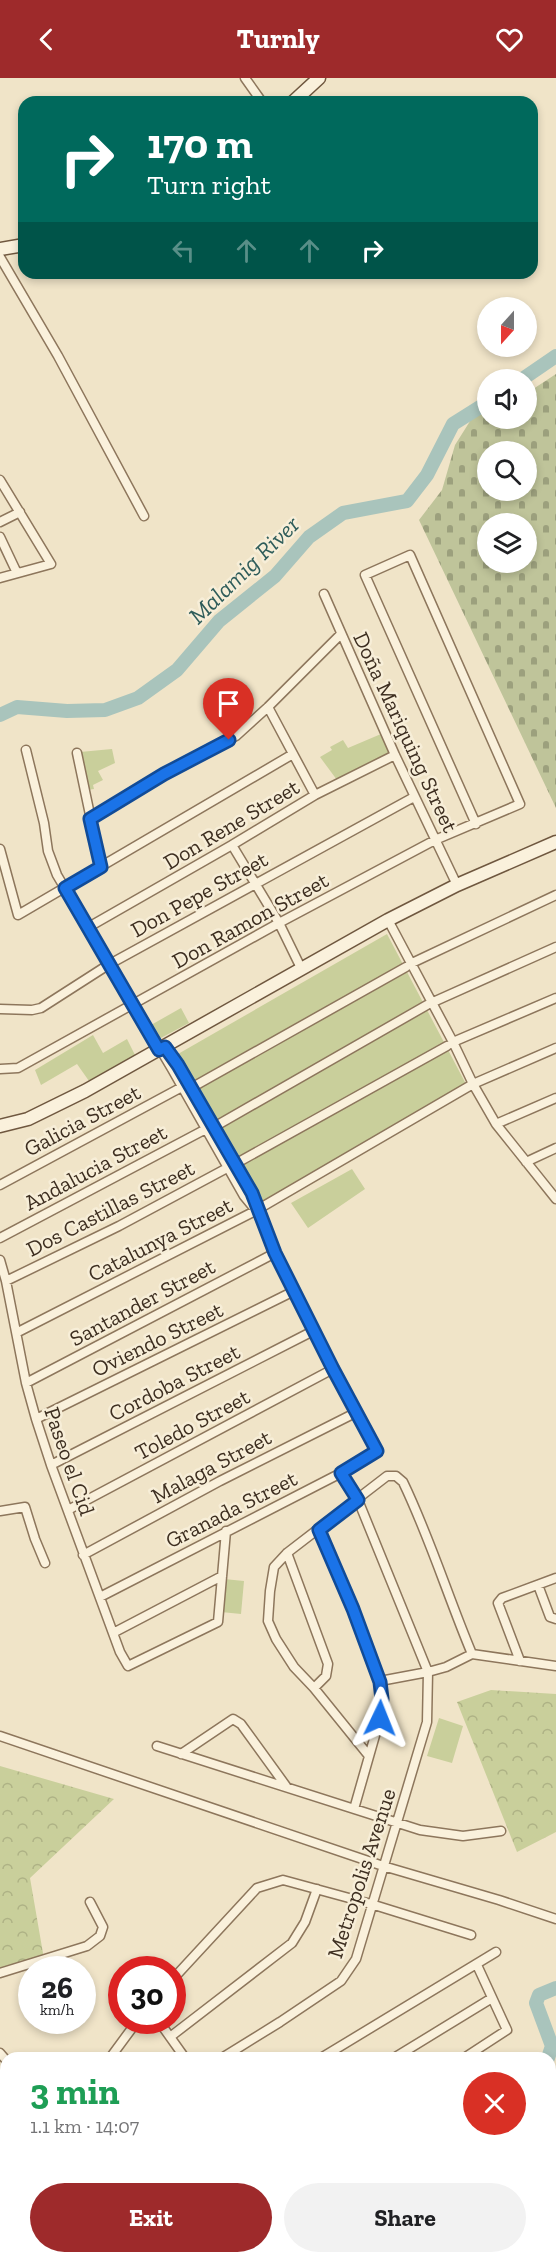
<!DOCTYPE html>
<meta charset="utf-8">
<style>
:root{--surface:#fff;--page:#f2f2f2;--text:#202124;--muted:#757577;--accent:#9e2a2b}
body{margin:0;font-family:"Zilla Slab",serif;background:var(--page);color:var(--text);height:100vh;display:flex;flex-direction:column;font-size:22px;white-space:nowrap}
*{box-sizing:border-box;margin:0}
p{font-size:20px;color:var(--muted)}
.icon{flex:none;width:33px;height:33px;fill:none;stroke:currentColor;stroke-width:2;stroke-linecap:round;stroke-linejoin:round}
.map{position:relative;flex:1;overflow:hidden}
.panel{position:absolute;left:0px;top:1974px;width:556px;height:212px;display:flex;flex-direction:column;background:var(--surface);border-radius:18px 18px 0 0;box-shadow:0 3px 9px #0003}
.panel>*{flex:none}
.top-card{position:absolute;left:18px;top:18px;width:520px;height:183px;border-radius:18px;box-shadow:0 3px 9px #0003;background:#00695c;color:#fff;overflow:hidden}
.needle{width:39px;rotate:201deg}
.fabs{position:absolute;left:477px;top:219px;display:grid;gap:12px}
.fabs a{display:grid;place-items:center;width:60px;height:60px;border-radius:50%;background:var(--surface);box-shadow:0 3px 9px #0003;font-size:30px}
.speed{position:absolute;left:18px;top:1878px;display:flex;gap:12px;font-size:30px;font-weight:700;text-align:center}
.speed>*{display:grid;place-content:center;width:78px;height:78px;border-radius:50%;background:var(--surface);box-shadow:0 3px 9px #0003;line-height:1}
.speed small{font-size:15px;font-weight:400}
.speed .limit{border:9px solid #d22;background:#fff;color:#111}
.pin{position:absolute;display:grid;place-items:center;width:51px;height:51px;color:#fff;margin:-62px -26px;border-radius:50% 50% 50% 0;rotate:-45deg;box-shadow:0 0 6px #0007}
.pin .icon{rotate:45deg}
.me{position:absolute;width:66px;margin:-33px;rotate:2deg;stroke-linejoin:round;filter:drop-shadow(0 0 4px #0008)}
.turn{display:flex;align-items:center;gap:21px;height:126px;padding:0 30px;font-size:27px}
.turn .icon{width:78px;height:78px;stroke-width:2.5}
.turn b{display:block;font-size:42px;line-height:51px}
.lanes{display:flex;align-items:center;height:57px;padding:0 30px;background:#0003;justify-content:center;gap:30px;direction:ltr}
.lanes .off{opacity:.35}
.round{display:grid;place-items:center;flex:none;width:63px;height:63px;border-radius:32px;background:var(--page)}
.overview{display:flex;align-items:center;justify-content:space-between;height:102px;padding:0 30px}
h1{font-size:36px;font-weight:800;line-height:45px;color:#1e9e55}
.cta{display:flex;gap:12px;margin-top:auto;padding:12px 30px}
.cta a{flex:1;height:69px;border-radius:36px;background:var(--accent);color:#fff;font-size:24px;font-weight:800;line-height:69px;text-align:center}
.cta a+a{background:var(--page);color:var(--text)}
header{display:flex;justify-content:space-between;align-items:center;height:78px;padding:0 30px;background:var(--accent);color:#fff;font-size:27px;font-weight:800}
.map>svg:first-child{display:block}
.green{fill:#c9cf9b}
.forest{fill:url(#forest-crowns)}
.cemetery{fill:url(#cemetery-stones);fill-rule:evenodd}
.lines{fill:none;stroke-linecap:round;stroke-linejoin:round}
.river{stroke:#a9c4bc;stroke-width:14}
.street-casing{stroke:#8d765c;stroke-width:11}
.secondary-casing{stroke:#6f573f;stroke-width:15}
.street{stroke:#faf1dc;stroke-width:8}
.secondary{stroke:#faf1dc;stroke-width:12}
.route-casing{stroke:#114b97;stroke-width:15}
.route{stroke:#1a73e8;stroke-width:10}
.labels{text-anchor:middle;stroke-width:5;stroke-linejoin:round;paint-order:stroke}
.street-label{font-size:22px;fill:#3d2e20;stroke:#f7eed8}
.water-label{font-size:24px;font-style:italic;fill:#2f5d5a;stroke:#f7eed8}
</style>
<header><svg class="icon" aria-label="back" viewBox="0 0 24 24"><path d="M15 5l-7 7 7 7"/></svg>Turnly<svg class="icon" aria-label="heart" viewBox="0 0 24 24"><path d="M12 20l-8-8c-3-5 5-10 8-4 3-6 11-1 8 4z"/></svg></header>
<div class="map">
<svg width="556" height="2185" viewBox="0 0 556 2185">
<defs>
<pattern id="forest-crowns" width="20" height="18" patternUnits="userSpaceOnUse" patternTransform="scale(1.5)"><rect width="20" height="18" fill="#c9cf9b"/><path d="M2 6a3 3 0 1 1 6 0M12 15a3 3 0 1 1 6 0" fill="none" stroke="#aeb285"/></pattern>
<pattern id="cemetery-stones" width="16" height="16" patternUnits="userSpaceOnUse" patternTransform="scale(1.5)"><rect width="16" height="16" fill="#bfc49a"/><path d="M2 7V4a2 2 0 0 1 4 0v3zM10 15v-3a2 2 0 0 1 4 0v3z" fill="#9ca07d"/></pattern>
</defs>
<rect width="100%" height="100%" fill="#f0e4c8"/>
<!-- green -->
<path class="green" d="M 381,656 L 389,675 L 337,702 L 320,679 L 332,672 L 330,669 L 343,662 L 348,670 Z
M 112,671 L 115,685 L 98,693 L 103,702 L 93,707 L 94,711 L 87,712 L 80,674 Z
M 387,856 L 467,1008 L 260,1126 L 178,976 Z
M 181,930 L 189,945 L 159,961 L 151,947 Z
M 93,957 L 103,975 L 127,961 L 135,977 L 89,1003 L 77,986 L 41,1007 L 35,992 Z
M 352,1091 L 365,1111 L 308,1150 L 291,1125 Z
M 224,1501 L 244,1503 L 241,1536 L 221,1534 Z
M 439,1640 L 463,1648 L 452,1685 L 427,1678 Z"/>
<!-- forest -->
<path class="forest" d="M 491,1612 L 556,1616 L 556,1754 L 517,1774 L 457,1624 Z
M 0,1688 L 114,1721 L 30,1800 L 44,1881 L 0,1891 Z"/>
<!-- cemetery -->
<path class="cemetery" d="M 556,296 L 556,730 L 419,442 L 442,412 L 455,367 L 472,340 L 487,334 L 488,340 L 526,340 L 527,315 ZM 488,374 L 526,374 L 526,412 L 488,412 ZM 488,446 L 526,446 L 526,484 L 488,484 Z"/>
<g class="lines">
<!-- river -->
<path class="river" d="M 521,302 L 556,278
M 0,637 L 17,629 L 67,633 L 105,632 L 138,620 L 177,592 L 219,543 L 275,498 L 309,459 L 343,435 L 407,423 L 427,397 L 453,346 L 488,324
M 548,1980 L 552,1968 L 536,1925 L 539,1917 L 556,1910
M 367,2185 L 374,2180"/>
<defs>
<path id="street" d="M 245,0 L 262,24
M 0,179 L 58,278 L 144,438
M 0,402 L 51,486 L 0,500
M 0,444 L 20,434
M 0,459 L 17,495
M 324,516 L 395,677 L 457,807
M 268,629 L 315,717
M 26,672 L 44,745 L 48,773 L 57,797 L 172,991 L 244,1118 L 258,1135
M 77,675 L 101,789
M 90,741 L 164,696 L 236,658 L 268,629 L 341,556
M 232,767 L 279,845 L 301,890
M 0,771 L 18,837 L 293,676
M 388,842 L 453,964 L 473,1006 L 496,1046 L 556,1121
M 87,850 L 232,767 L 315,717 L 395,677
M 412,885 L 556,817
M 431,925 L 556,869
M 0,931 L 32,932 L 41,930 L 108,887 L 414,719
M 453,964 L 556,920
M 0,991 L 18,990 L 279,845 L 435,762 L 520,726 L 410,477 L 365,497 L 476,746
M 191,1010 L 406,889
M 496,1046 L 556,1020
M 214,1049 L 427,927
M 526,1084 L 556,1070
M 235,1086 L 447,968
M 0,1107 L 182,1009
M 0,1160 L 206,1051
M 0,1182 L 6,1203 L 26,1305 L 36,1341 L 51,1387 L 120,1574 L 128,1588 L 218,1544 L 226,1453
M 6,1203 L 119,1148 L 229,1089
M 18,1254 L 255,1133 L 473,1006 L 556,970
M 26,1305 L 275,1175
M 36,1341 L 294,1213
M 51,1387 L 315,1252
M 68,1432 L 333,1291
M 0,1433 L 25,1429 L 35,1461 L 45,1485
M 319,1452 L 353,1531 L 380,1603 L 382,1621 L 380,1640 L 354,1731
M 287,1475 L 328,1586 L 326,1598 L 314,1610
M 83,1477 L 220,1403 L 357,1334
M 538,1507 L 550,1539 L 556,1541
M 100,1519 L 341,1395 L 377,1373 L 333,1291 L 275,1175 L 252,1115 L 178,988 L 165,969
M 113,1555 L 222,1498
M 520,1583 L 498,1525 L 502,1520 L 556,1500
M 380,1603 L 428,1594 L 446,1589 L 472,1576 L 556,1588
M 0,1658 L 383,1788 L 499,1822 L 556,1841
M 157,1668 L 420,1752 L 463,1758 L 501,1753
M 181,1676 L 233,1641 L 241,1646 L 286,1708
M 369,1678 L 314,1610 L 294,1589 L 276,1561 L 268,1543 L 270,1513 L 274,1489 L 287,1475 L 387,1398 L 396,1398 L 403,1404 C 430,1460 448,1519 472,1576
M 0,1895 L 87,1868 L 100,1858 L 103,1849 L 90,1824
M 172,1902 L 257,1810 L 283,1802 L 371,1826 L 471,1857
M 158,1942 L 185,1980
M 170,1959 L 292,1865 L 305,1844 L 317,1811
M 0,1975 L 6,1982
M 110,1980 L 138,1942
M 222,1980 L 280,1944 L 341,1903 L 356,1881 L 427,1644 L 428,1594 L 358,1422 L 341,1395
M 321,1980 L 496,1874
M 394,1980 L 492,1920
M 464,1980 L 507,1952 L 477,1887
M 0,2042 L 6,2049
M 0,2059 L 6,2054
M 0,2106 L 6,2103
M 0,2161 L 6,2158
M 107,2180 L 110,2185
M 179,2185 L 182,2180
M 243,2185 L 248,2180"/>
<path id="secondary" d="M 293,24 L 319,0
M 0,171 L 24,167
M 0,1048 L 28,1041 L 85,1013 L 388,842 L 457,807 L 556,764"/>
</defs>
<!-- street casing -->
<use href="#street" class="street-casing"/>
<!-- secondary casing -->
<use href="#secondary" class="secondary-casing"/>
<!-- street -->
<use href="#street" class="street"/>
<!-- secondary -->
<use href="#secondary" class="secondary"/>
</g>
<g class="lines">
<defs>
<path id="route" d="M 229,662 L 164,696 L 90,741 L 101,789 L 65,810 L 159,972 L 165,969 L 178,987 L 252,1115 L 275,1175 L 333,1291 L 377,1373 L 341,1395 L 358,1422 L 319,1452 L 353,1531 L 380,1604 L 382,1621 L 380,1640"/>
</defs>
<!-- route casing -->
<use href="#route" class="route-casing"/>
<!-- route -->
<use href="#route" class="route"/>
</g>
<g class="labels">
<!-- street labels -->
<g class="street-label">
<text transform="translate(406 654) rotate(65)" y="8">Doña Mariquing Street</text>
<text transform="translate(231 746) rotate(-31)" y="8">Don Rene Street</text>
<text transform="translate(199 816) rotate(-29)" y="8">Don Pepe Street</text>
<text transform="translate(250 842) rotate(-29)" y="8">Don Ramon Street</text>
<text transform="translate(82 1042) rotate(-28)" y="8">Galicia Street</text>
<text transform="translate(95 1089) rotate(-28)" y="8">Andalucia Street</text>
<text transform="translate(110 1130) rotate(-27)" y="8">Dos Castillas Street</text>
<text transform="translate(160 1161) rotate(-27)" y="8">Catalunya Street</text>
<text transform="translate(142 1224) rotate(-28)" y="8">Santander Street</text>
<text transform="translate(157 1261) rotate(-26)" y="8">Oviendo Street</text>
<text transform="translate(174 1304) rotate(-27)" y="8">Cordoba Street</text>
<text transform="translate(192 1346) rotate(-28)" y="8">Toledo Street</text>
<text transform="translate(70 1383) rotate(71)" y="8">Paseo el Cid</text>
<text transform="translate(211 1388) rotate(-28)" y="8">Malaga Street</text>
<text transform="translate(231 1431) rotate(-27)" y="8">Granada Street</text>
<text transform="translate(361 1795) rotate(-72)" y="8">Metropolis Avenue</text>
</g>
<!-- water labels -->
<g class="water-label">
<text transform="translate(244 492) rotate(-44)" y="8">Malamig River</text>
</g>
</g>
</svg>
<div class="fabs">
<a><svg class="needle" viewBox="-14 -14 28 28"><path d="M0-13l5 13h-10z" fill="#e53935"/><path d="M0 13l5-13h-10z" fill="#757577"/></svg></a>
<a><svg class="icon" aria-label="sound" viewBox="0 0 24 24"><path d="M4 9h4l5-4v14l-5-4H4zM17 9q2 3 0 6"/></svg></a>
<a><svg class="icon" aria-label="search" viewBox="0 0 24 24"><circle cx="10" cy="10" r="6"/><path d="M15 15l6 6"/></svg></a>
<a><svg class="icon" aria-label="layers" viewBox="0 0 24 24"><path d="M12 4l9 5-9 5-9-5zM3 14l9 5 9-5"/></svg></a>
</div>
<div class="speed"><div>26<small>km/h</small></div><div class="limit">30</div></div>
<div class="pin" style="left:229px;top:662px;background:#d93025"><svg class="icon" aria-label="arrive" viewBox="0 0 24 24"><path d="M6 21V4h12l-3 4 3 4H6"/></svg></div>
<svg class="me" style="left:380px;top:1640px" viewBox="-20 -20 40 40"><path d="M0-17L14 15 0 8-14 15z" fill="#1a73e8" stroke="#fff" stroke-width="4"/></svg>
<div class="top-card">
<div class="turn"><svg class="icon" aria-label="right" viewBox="0 0 24 24"><path d="M7 20v-9h11M14 6l5 5-5 5"/></svg><div><b>170 m</b>Turn right</div></div>
<div class="lanes"><svg class="icon off" aria-label="left" viewBox="0 0 24 24"><path d="M17 20v-9H6M10 6l-5 5 5 5"/></svg><svg class="icon off" aria-label="ahead" viewBox="0 0 24 24"><path d="M12 20V5M6 11l6-6 6 6"/></svg><svg class="icon off" aria-label="ahead" viewBox="0 0 24 24"><path d="M12 20V5M6 11l6-6 6 6"/></svg><svg class="icon" aria-label="right" viewBox="0 0 24 24"><path d="M7 20v-9h11M14 6l5 5-5 5"/></svg></div>
</div>
<section class="panel">
<div class="overview"><div><h1>3 min</h1><p>1.1 km · 14:07</p></div><a class="round" style="background:#d93025;color:#fff"><svg class="icon" aria-label="close" viewBox="0 0 24 24"><path d="M6 6l12 12M18 6L6 18"/></svg></a></div>
<div class="cta"><a>Exit</a><a>Share</a></div>
</section>
</div>
